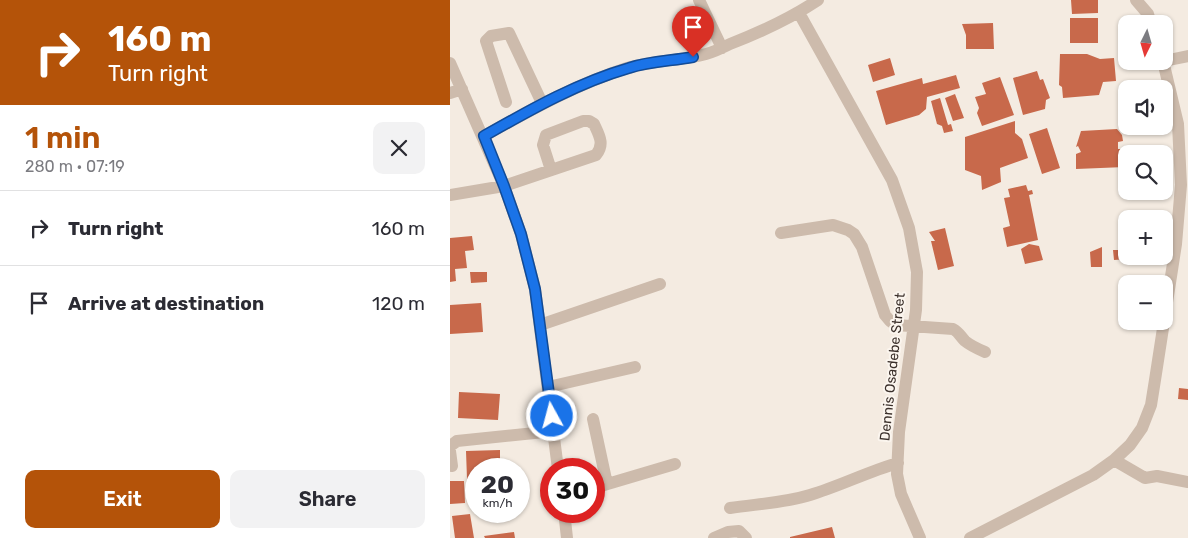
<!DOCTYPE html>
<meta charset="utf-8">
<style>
:root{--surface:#fff;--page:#f2f2f3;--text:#2b2b33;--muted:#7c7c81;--line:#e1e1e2;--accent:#b45309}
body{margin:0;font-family:Rubik,sans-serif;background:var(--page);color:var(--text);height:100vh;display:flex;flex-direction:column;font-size:19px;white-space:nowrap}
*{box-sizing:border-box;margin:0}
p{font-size:16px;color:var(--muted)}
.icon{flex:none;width:28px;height:28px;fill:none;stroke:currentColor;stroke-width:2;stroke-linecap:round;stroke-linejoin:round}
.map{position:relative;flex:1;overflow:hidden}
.details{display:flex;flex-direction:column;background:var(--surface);width:450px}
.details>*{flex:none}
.hud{background:#b45309;color:#fff;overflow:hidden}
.needle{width:32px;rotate:185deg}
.buttons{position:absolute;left:668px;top:15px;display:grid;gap:10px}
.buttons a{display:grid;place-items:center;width:55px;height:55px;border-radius:10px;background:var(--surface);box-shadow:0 1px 4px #0004;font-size:25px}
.speed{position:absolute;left:15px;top:458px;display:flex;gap:10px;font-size:25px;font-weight:700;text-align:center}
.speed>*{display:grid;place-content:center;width:65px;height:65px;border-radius:50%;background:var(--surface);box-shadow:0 1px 4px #0004;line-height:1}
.speed small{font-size:12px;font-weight:400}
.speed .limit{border:8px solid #d22;background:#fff;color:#111}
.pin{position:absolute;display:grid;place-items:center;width:42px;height:42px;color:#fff;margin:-51px -21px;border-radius:50% 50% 50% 0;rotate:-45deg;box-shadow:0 0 5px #0007}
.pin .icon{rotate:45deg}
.me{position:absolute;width:55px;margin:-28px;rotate:353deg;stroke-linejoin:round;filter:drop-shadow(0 0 4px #0008)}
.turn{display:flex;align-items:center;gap:18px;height:105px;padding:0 25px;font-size:22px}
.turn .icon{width:65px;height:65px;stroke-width:2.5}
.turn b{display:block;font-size:35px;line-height:42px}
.round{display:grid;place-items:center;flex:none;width:52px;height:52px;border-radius:10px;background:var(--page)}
.headline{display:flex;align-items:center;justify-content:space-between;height:85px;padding:0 25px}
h1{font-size:30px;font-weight:600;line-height:38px;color:var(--accent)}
.cta{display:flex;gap:10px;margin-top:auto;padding:10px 25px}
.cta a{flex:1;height:58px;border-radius:10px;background:var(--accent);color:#fff;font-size:20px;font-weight:600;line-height:58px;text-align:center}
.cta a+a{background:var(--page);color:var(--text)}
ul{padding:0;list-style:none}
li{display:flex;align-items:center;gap:15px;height:75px;padding:0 25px;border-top:1px solid var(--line)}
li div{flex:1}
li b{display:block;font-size:19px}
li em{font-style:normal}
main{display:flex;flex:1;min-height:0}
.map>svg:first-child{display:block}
.building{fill:#c8694b}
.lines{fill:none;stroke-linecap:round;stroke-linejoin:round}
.minor{stroke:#cdbbac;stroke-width:12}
.route-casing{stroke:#114b97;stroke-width:12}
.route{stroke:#1a73e8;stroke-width:9}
.labels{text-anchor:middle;stroke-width:4;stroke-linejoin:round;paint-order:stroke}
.street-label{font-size:14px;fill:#3b302b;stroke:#fbf5ee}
</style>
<main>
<section class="details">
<div class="hud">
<div class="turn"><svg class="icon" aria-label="right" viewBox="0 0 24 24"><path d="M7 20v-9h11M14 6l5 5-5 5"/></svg><div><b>160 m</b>Turn right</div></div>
</div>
<div class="headline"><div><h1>1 min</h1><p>280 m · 07:19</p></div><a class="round"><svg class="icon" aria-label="close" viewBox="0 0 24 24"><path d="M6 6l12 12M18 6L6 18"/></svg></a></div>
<ul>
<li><svg class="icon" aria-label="right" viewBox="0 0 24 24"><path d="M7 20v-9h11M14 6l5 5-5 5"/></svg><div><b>Turn right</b></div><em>160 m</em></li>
<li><svg class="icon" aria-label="arrive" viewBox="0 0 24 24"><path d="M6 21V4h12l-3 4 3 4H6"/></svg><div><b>Arrive at destination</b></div><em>120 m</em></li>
</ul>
<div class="cta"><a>Exit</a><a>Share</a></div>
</section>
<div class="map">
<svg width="738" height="538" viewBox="0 0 738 538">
<rect width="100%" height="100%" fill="#f4ebe1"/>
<!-- building -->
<path class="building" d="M 621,0 L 648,0 L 648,13 L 622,14 Z
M 620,18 L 648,18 L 648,43 L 620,43 Z
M 543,23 L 544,49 L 516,49 L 516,35 L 512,24 Z
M 610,54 L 637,54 L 650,59 L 664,58 L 666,81 L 653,82 L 649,95 L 613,98 L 612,87 L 609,85 Z
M 440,58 L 445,75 L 423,82 L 418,65 Z
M 587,71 L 590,80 L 593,79 L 600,98 L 596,100 L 595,109 L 573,115 L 563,78 Z
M 506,75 L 510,88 L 477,97 L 476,109 L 469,115 L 436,125 L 426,91 L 472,78 L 473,84 Z
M 550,77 L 564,115 L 532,126 L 527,113 L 529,108 L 525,97 L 536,94 L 532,83 Z
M 505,94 L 514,118 L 503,121 L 495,98 Z
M 490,98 L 498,125 L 501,124 L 503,131 L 494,133 L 492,126 L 487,124 L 481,101 Z
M 565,121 L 565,133 L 572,139 L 578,158 L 550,168 L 551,182 L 532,190 L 531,176 L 515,170 L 515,137 Z
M 597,128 L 610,168 L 592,174 L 579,134 Z
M 667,129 L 672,135 L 673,141 L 668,142 L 668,149 L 674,149 L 675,167 L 626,169 L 626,154 L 631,152 L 628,146 L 626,147 L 631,131 Z
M 576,185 L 578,191 L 582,190 L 583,194 L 579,195 L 588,240 L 557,247 L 553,228 L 560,226 L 554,198 L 560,197 L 558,189 Z
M 495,228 L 504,266 L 488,270 L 481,241 L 485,241 L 479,232 Z
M 22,236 L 24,250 L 15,251 L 17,268 L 5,269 L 6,281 L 0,282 L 0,238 Z
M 579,244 L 589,246 L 593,260 L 575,264 L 571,249 Z
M 652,247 L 652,267 L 641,267 L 640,252 Z
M 663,250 L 676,250 L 678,259 L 664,260 Z
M 20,272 L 37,272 L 37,282 L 21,283 Z
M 31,303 L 33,332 L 0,334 L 0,305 Z
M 729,388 L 738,389 L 738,400 L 728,399 Z
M 9,392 L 50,394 L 48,420 L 8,418 Z
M 50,450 L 50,469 L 26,469 L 26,479 L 17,479 L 16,451 Z
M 0,481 L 14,481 L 15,503 L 0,504 Z
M 20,514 L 24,538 L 5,538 L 2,516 Z
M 382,527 L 385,538 L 340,538 L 340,537 Z
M 64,532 L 65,538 L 35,538 L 34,536 Z"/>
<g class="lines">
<!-- minor -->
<path class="minor" d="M 249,0 L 272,48
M 686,0 L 698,14 L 701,24
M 349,13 L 442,180 L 459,228 L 467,272 L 466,310 L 449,432 L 447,474 L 451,494 L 470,538
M 714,61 L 738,56
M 0,63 L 54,186 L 71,234 L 85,289 L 108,469
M 0,93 L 12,89
M 56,102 L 36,41 L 41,36 L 59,33 L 92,103
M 34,136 C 80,110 127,84 177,68 C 203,60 230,61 256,54 C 264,52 272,48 280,44 C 311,32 341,18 368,0
M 0,195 L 54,186 L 146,155 C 155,144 149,135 144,124 L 139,121 L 133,121 L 96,135 L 93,145 L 101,170
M 331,233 L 383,225 L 398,230 L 404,234 L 412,247 L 435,315 L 440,321 L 446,325 L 503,329 C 509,332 510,336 515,341 C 521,346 528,349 535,352
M 90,325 L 210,284
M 98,387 L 185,367
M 143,419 L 157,484
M 0,446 L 7,441 L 104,431
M 0,451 L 2,466
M 664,460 L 695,478 L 707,476 L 738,482
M 144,488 L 225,464
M 280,508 C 306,504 334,503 360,495 C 390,486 417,472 448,463
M 114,511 L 117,538
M 264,538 L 278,532 L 289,531 L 296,538
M 520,538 L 643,475 L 664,460 L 680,445 L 692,428 L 701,405 L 705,380 L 726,244 L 731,185 L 728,124 L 713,61"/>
</g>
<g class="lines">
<defs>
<path id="route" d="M 102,416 L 85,289 L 71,234 L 54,186 L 34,136 C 80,110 127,83 179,68 C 200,61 222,61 243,57"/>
</defs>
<!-- route casing -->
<use href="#route" class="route-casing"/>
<!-- route -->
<use href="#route" class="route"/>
</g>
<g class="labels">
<!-- street labels -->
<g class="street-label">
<text transform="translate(442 367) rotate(-84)" y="5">Dennis Osadebe Street</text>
</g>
</g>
</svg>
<div class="buttons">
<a><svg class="needle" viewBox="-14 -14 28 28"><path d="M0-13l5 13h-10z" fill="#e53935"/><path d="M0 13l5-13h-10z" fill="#7c7c81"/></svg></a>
<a><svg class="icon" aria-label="sound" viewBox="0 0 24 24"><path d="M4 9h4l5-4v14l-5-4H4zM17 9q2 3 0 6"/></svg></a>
<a><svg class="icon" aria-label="search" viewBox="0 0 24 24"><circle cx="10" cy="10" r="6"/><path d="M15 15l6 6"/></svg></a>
<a>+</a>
<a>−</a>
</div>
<div class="speed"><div>20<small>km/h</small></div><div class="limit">30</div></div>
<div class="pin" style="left:243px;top:57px;background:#d93025"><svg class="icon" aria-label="arrive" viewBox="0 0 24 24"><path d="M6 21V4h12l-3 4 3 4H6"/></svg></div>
<svg class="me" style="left:102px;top:416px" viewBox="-20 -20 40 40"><circle r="17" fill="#1a73e8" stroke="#fff" stroke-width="3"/><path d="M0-11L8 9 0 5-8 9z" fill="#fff"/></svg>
</div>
</main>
